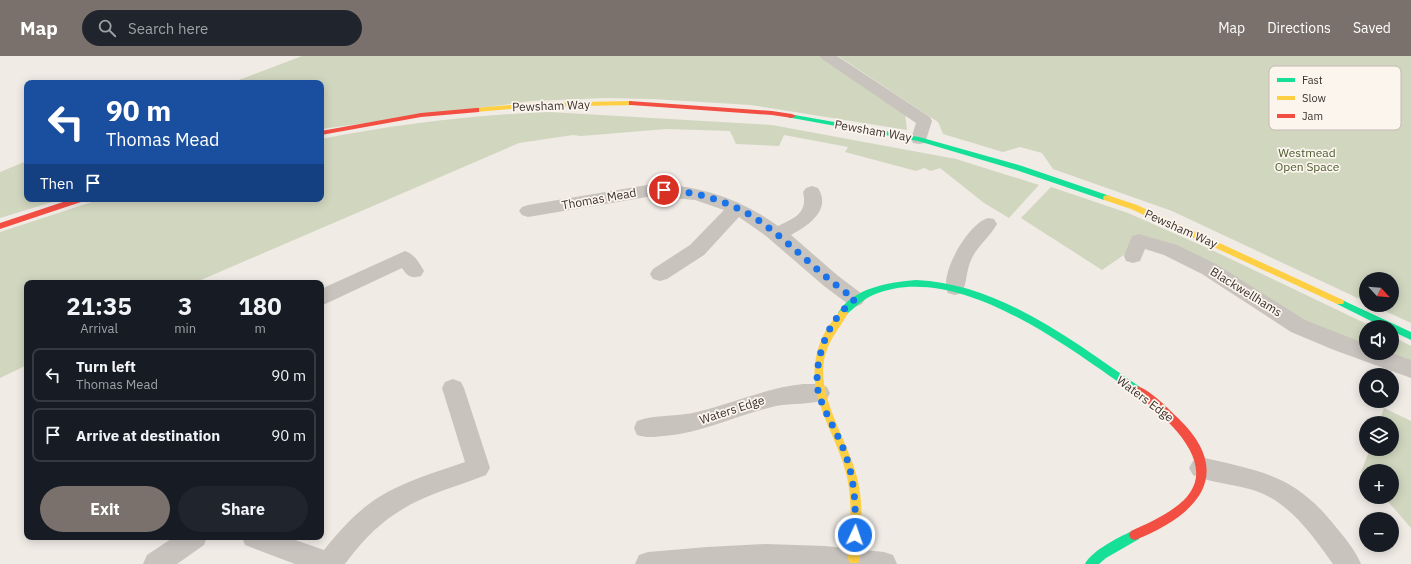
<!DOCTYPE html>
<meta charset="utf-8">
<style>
:root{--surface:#171b24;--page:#20242c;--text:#f1f3f6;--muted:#9ea1a6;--line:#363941;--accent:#7a716c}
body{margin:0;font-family:"IBM Plex Sans",sans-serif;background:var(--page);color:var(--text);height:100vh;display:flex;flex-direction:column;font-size:15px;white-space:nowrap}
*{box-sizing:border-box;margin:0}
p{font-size:13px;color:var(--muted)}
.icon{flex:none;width:22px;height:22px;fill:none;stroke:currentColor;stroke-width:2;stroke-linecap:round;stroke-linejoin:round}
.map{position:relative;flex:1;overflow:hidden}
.details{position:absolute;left:24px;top:224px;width:300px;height:260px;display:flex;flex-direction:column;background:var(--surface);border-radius:8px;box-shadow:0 2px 10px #0003}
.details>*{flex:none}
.guide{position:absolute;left:24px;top:24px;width:300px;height:122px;border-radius:8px;box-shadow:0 2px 10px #0003;background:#1a4fa0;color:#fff;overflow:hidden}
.needle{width:26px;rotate:116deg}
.buttons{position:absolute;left:1359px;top:216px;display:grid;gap:8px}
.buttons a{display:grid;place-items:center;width:40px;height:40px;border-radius:50%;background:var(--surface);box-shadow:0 2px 10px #0003;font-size:20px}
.pin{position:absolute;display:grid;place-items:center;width:34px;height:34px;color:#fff;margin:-17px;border:2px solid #fff;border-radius:50%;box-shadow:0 1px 4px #0007}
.me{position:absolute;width:44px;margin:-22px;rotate:3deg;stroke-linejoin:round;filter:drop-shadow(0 0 3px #0008)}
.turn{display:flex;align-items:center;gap:14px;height:84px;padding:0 16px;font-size:18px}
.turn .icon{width:52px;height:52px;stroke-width:2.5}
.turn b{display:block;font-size:28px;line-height:34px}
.then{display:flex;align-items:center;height:38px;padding:0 16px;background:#0003;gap:8px;font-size:15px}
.eta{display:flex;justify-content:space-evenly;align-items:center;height:68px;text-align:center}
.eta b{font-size:24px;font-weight:700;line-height:28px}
.action{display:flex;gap:8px;margin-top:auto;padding:8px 16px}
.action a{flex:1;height:46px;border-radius:24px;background:var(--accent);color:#fff;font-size:16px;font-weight:700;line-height:46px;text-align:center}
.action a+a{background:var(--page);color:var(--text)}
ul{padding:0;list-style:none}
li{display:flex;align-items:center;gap:12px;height:54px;margin:0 8px 6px;padding:0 8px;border:2px solid var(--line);border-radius:8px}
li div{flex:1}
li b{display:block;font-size:15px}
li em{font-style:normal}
header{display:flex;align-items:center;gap:24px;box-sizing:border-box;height:56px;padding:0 20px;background:var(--accent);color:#fff}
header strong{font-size:19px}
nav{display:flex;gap:22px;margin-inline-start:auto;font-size:14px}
.search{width:280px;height:36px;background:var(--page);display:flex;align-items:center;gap:10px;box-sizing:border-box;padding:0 14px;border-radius:22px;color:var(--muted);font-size:15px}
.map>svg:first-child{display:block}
.green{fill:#d1d6bf}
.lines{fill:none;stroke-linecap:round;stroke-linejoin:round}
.street{fill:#c9c3be;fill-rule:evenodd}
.fast{fill:#16e098;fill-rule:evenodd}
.slow{fill:#ffcf43;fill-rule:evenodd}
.jam{fill:#f24e42;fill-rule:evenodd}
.route{stroke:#1a73e8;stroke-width:7;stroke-dasharray:0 12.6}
.labels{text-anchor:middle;stroke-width:3.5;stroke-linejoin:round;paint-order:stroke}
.street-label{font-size:12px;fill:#3b302b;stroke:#fbf5ee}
.park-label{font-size:12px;fill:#4a5a2e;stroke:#fbf5ee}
.key{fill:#fbf5ee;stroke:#c1bab4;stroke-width:1}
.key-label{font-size:11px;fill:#3b302b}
</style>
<header>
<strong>Map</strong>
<div class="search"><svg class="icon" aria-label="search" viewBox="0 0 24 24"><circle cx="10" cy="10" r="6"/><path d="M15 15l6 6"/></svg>Search here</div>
<nav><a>Map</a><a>Directions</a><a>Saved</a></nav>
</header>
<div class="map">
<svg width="1411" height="508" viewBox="0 0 1411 508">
<rect width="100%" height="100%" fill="#f0ebe5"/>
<!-- green -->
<path class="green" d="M 302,0 L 821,0 L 905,57 L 907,74 L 751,49 L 652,43 L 604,42 L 532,45 L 321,73 L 321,27 L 231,27 Z
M 838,0 L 1411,0 L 1411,267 L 1372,249 L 1392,249 L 1392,223 L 1366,223 L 1366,246 L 1172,155 L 1053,113 L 1042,97 L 1020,91 L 1003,96 L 943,78 L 938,66 Z
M 549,56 L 772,69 L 956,103 L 1039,129 L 1009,162 L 984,147 L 940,112 L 931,115 L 924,112 L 916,115 L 845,96 L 848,91 L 784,79 L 779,90 L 736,88 L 730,75 L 667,73 L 581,80 L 573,79 L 519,87 L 194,227 L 27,227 L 27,309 L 0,322 L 0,176 L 101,143 L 321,143 L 321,83 C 397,68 472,59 549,56 Z
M 27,105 L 27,143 L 62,143 L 0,162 L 0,116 Z
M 1051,131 L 1128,157 L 1214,195 L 1373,271 L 1366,271 L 1366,289 L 1312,270 L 1150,181 L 1102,214 L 1021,162 Z
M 1392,280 L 1411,290 L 1411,306 L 1392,297 Z
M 1384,352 L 1411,365 L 1411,472 L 1384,441 L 1392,441 L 1392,415 L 1366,415 L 1366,421 L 1361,416 L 1370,393 L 1392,393 L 1392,367 L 1379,367 Z"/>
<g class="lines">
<!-- street -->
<path class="street" d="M 820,0 L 837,0 L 930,61 L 932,65 L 925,87 L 919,88 L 913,87 L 911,83 L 916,67 L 822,3 Z
M 653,128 C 699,129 741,143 778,170 C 795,162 808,157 803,136 L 806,132 L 812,130 L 818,132 C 832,154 808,170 791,179 L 837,219 L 862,238 L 865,243 L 862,248 L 855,251 L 848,248 L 824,230 L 766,180 L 739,161 L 704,199 L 667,223 L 660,225 L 653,223 L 650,218 L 653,213 L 690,189 L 724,154 L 695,144 L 653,140 L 528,161 L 522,159 L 519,155 L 522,151 L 528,149 Z
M 988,162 L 994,163 L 997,168 C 990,181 977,190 971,204 C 966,215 967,227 962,237 L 955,239 L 948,237 C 938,218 969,167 988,162 Z
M 1139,178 L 1177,189 L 1216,208 L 1305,264 L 1366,288 L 1366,297 L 1392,297 L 1411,304 L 1411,322 L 1334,294 L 1291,276 L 1202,218 L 1164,199 L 1145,193 L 1140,205 L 1133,207 L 1126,205 L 1124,200 L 1132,180 Z
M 405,195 C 414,198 419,206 424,215 L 421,220 C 411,223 407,220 402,212 L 321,250 L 321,233 Z
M 453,323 L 461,326 L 464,332 L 490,412 L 486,419 C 456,431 422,439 395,458 C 375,471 359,489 345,508 L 295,508 L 245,489 L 242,481 L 287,481 L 324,494 C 340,474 357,455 379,441 C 405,425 436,416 465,406 L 442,332 L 445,326 Z
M 803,328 L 819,328 L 827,331 L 830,337 L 827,343 C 811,349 792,347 776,350 C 737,359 703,377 664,380 C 654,381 646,382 637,379 L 634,372 L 637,365 C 656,358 678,361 697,356 C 733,347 766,332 803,328 Z
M 1201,401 C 1262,416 1294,418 1335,470 C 1345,482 1355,494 1361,508 L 1333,508 C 1312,479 1289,445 1253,434 C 1233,428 1212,427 1193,419 L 1189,412 L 1193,405 Z
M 174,481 L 207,481 L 204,489 L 177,508 L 143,508 L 147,499 Z
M 766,488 L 825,490 L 884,496 L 893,499 L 897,508 L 635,508 L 639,499 L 648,496 L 707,491 Z"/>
<!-- fast -->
<path class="fast" d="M 789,58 L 919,81 L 1022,110 L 1110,140 L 1111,142 L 1110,144 L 1104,144 L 1016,114 L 918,85 L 792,62 L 789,62 Z
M 916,224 C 1001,228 1073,285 1140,331 L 1142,334 L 1140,337 L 1137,338 L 1134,337 C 1069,292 956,203 873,239 C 862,244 854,252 846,259 L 840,259 L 838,257 C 853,232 889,226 916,224 Z
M 1340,243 L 1411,276 L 1411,284 L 1392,275 L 1392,271 L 1383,271 L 1337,248 L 1336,246 L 1337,244 Z
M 1135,474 L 1139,475 L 1141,479 L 1139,483 L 1106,502 L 1099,508 L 1085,508 C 1091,495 1122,479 1135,474 Z"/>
<!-- slow -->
<path class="slow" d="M 631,45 L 633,45 L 633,49 L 532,51 L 476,56 L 472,54 L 476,52 L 532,47 Z
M 1107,139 L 1137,149 L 1343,244 L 1344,246 L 1343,248 L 1337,248 L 1131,153 L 1104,144 L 1103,142 L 1104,140 Z
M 843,253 L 846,255 L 848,257 C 840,272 829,283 825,300 C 815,339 848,384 857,421 C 864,448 861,476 860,503 L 858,507 L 850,507 L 848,503 C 850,476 853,448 847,421 C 835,370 798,335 823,280 C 827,271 834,263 840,255 Z"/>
<!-- jam -->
<path class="jam" d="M 629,45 L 772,55 L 792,58 L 796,60 L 792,62 L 772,59 L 631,49 L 629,49 Z
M 476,52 L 479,52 L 479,56 L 421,61 L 321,79 L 321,75 L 421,57 Z
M 72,143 L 85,143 L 84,145 L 0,173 L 0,167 Z
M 1137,330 C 1152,335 1166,351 1178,362 C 1237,419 1196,460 1135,484 L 1131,483 L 1129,479 L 1131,475 C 1149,467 1169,458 1184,444 C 1222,406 1162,358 1134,337 L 1132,334 L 1134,331 Z"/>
</g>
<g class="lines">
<!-- route -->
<path class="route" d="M 664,134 C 697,135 734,147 761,166 C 794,190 821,220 855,243 C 848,249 841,256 836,263 C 822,282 813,316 819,339 C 826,360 839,379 846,400 C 855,426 856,452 855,479"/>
</g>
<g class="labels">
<!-- street labels -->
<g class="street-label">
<text transform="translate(551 50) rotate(-2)" y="4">Pewsham Way</text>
<text transform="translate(873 75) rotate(10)" y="4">Pewsham Way</text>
<text transform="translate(599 143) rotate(-10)" y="4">Thomas Mead</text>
<text transform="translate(1181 173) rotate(24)" y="4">Pewsham Way</text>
<text transform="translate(1246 236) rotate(32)" y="4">Blackwellhams</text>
<text transform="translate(1145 343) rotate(37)" y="4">Waters Edge</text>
<text transform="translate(732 354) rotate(-18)" y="4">Waters Edge</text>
</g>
<!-- park labels -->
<g class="park-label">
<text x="1307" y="101">Westmead<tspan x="1307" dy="14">Open Space</tspan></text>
</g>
</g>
<!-- legend -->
<rect x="1269" y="10" width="132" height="64" rx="6" class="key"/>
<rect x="1277" y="22" width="18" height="4" fill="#16e098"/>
<rect x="1277" y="40" width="18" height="4" fill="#ffcf43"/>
<rect x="1277" y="58" width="18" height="4" fill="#f24e42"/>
<g class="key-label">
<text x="1302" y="28">Fast</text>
<text x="1302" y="46">Slow</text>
<text x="1302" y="64">Jam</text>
</g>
</svg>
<div class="buttons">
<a><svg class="needle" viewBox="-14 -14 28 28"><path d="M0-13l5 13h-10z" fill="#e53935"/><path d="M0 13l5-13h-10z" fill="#9ea1a6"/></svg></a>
<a><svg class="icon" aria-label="sound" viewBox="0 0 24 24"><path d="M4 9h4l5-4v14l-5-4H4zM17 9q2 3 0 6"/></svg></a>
<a><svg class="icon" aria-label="search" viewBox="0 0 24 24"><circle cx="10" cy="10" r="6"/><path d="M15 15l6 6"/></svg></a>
<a><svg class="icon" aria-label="layers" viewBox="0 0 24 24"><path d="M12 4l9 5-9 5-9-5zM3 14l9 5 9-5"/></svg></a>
<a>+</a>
<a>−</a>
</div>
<div class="pin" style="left:664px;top:134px;background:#d93025"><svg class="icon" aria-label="arrive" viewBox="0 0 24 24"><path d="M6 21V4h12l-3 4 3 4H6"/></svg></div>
<svg class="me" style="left:855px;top:479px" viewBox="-20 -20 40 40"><circle r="17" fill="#1a73e8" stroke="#fff" stroke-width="3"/><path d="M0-11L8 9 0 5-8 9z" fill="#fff"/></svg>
<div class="guide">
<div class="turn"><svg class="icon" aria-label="left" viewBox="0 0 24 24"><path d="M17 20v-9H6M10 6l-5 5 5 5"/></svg><div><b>90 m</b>Thomas Mead</div></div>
<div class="then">Then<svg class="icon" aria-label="arrive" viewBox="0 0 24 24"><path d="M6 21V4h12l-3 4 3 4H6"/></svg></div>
</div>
<section class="details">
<div class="eta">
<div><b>21:35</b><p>Arrival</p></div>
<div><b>3</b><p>min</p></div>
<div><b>180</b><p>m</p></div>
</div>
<ul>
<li><svg class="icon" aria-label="left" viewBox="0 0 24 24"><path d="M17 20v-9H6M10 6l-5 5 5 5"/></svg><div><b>Turn left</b><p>Thomas Mead</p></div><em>90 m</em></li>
<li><svg class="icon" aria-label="arrive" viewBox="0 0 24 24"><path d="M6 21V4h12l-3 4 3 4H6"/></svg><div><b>Arrive at destination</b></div><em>90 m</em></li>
</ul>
<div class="action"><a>Exit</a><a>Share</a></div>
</section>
</div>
